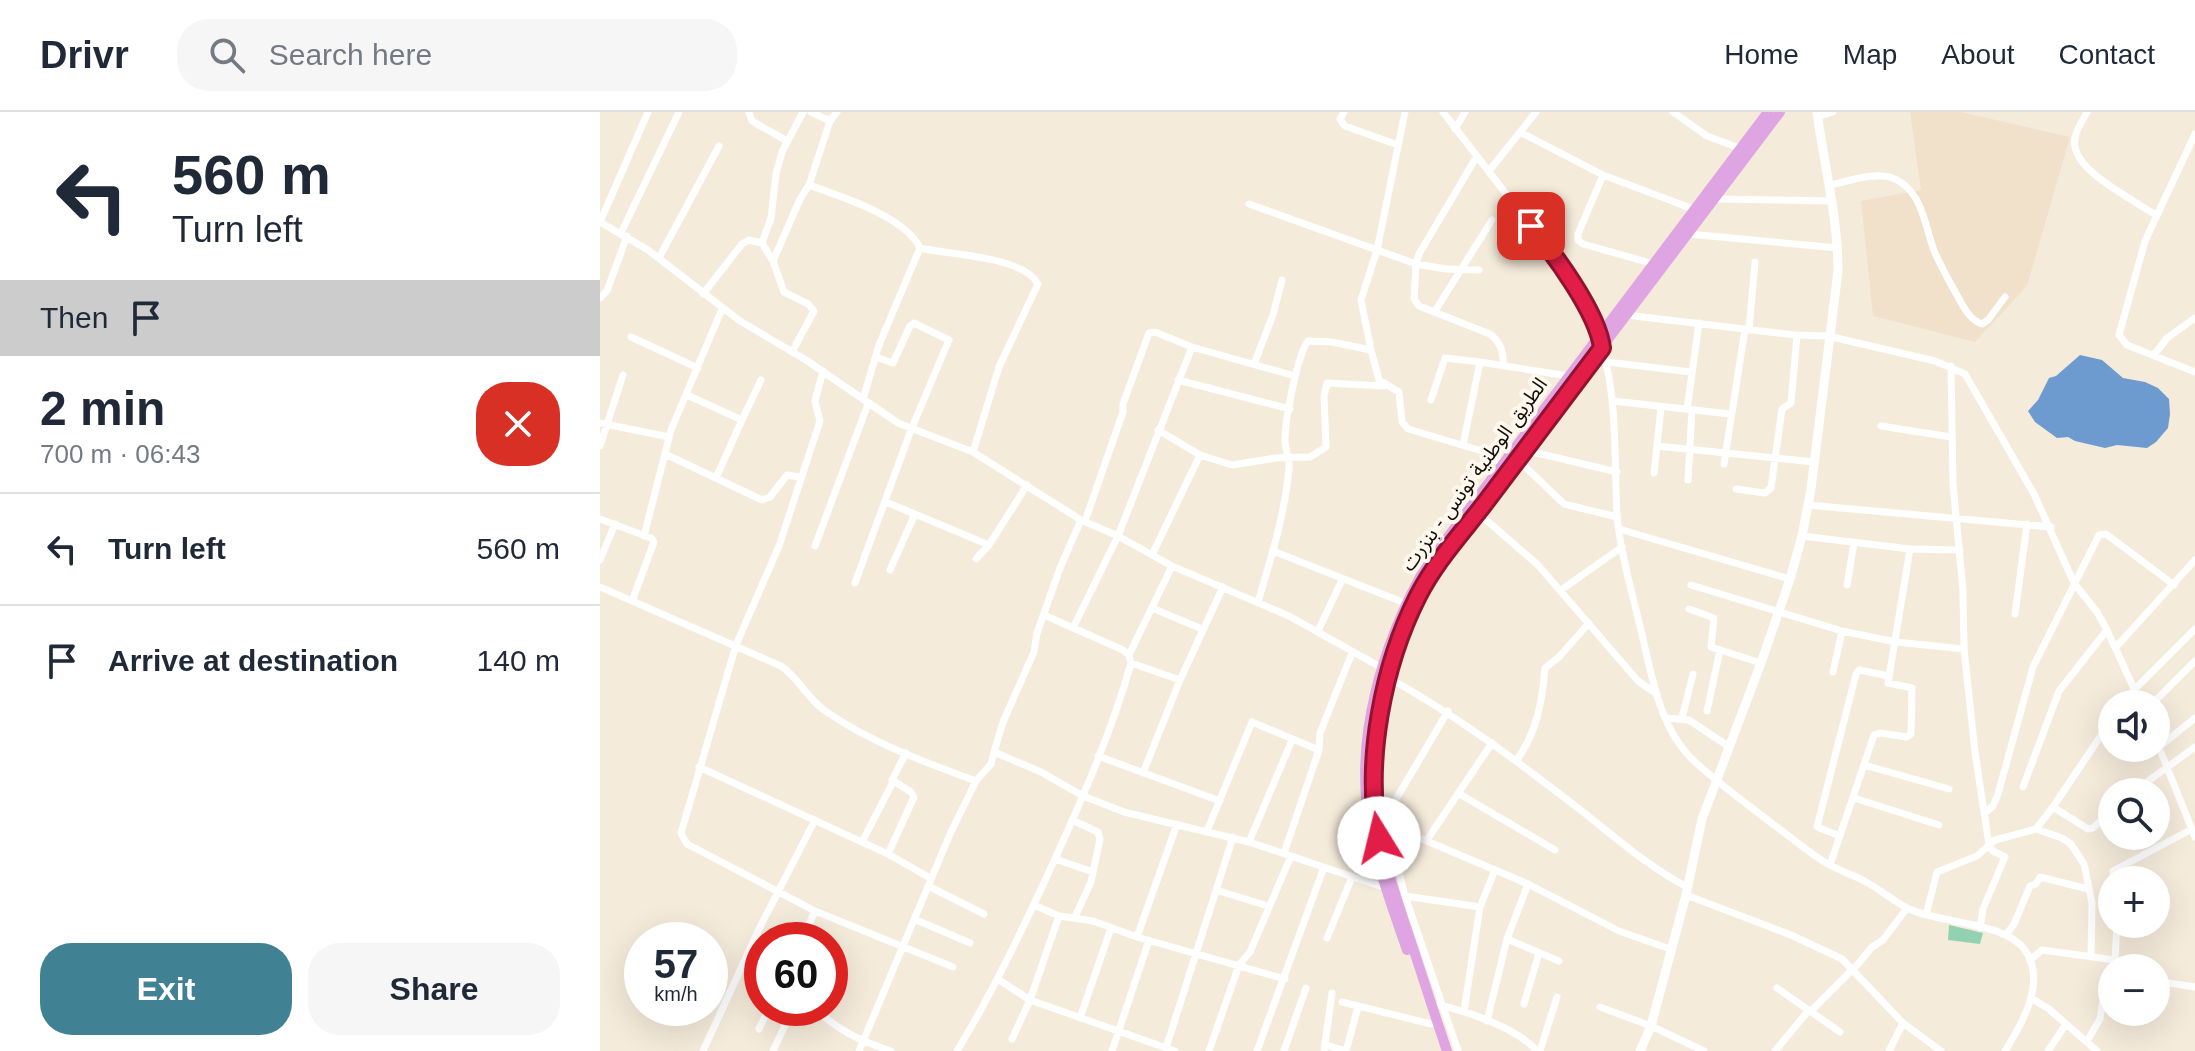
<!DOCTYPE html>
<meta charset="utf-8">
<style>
:root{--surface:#fff;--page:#f6f6f7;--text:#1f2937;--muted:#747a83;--line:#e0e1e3;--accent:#408193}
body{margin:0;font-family:Arial,"Noto Sans Arabic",sans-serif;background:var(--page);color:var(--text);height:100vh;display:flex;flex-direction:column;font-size:30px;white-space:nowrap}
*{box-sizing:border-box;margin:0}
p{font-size:26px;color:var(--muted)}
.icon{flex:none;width:44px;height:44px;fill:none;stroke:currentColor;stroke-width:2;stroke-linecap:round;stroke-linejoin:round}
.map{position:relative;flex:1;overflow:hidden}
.sheet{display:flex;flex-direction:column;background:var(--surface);width:600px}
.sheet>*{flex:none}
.hud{background:#fff;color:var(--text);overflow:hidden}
.fabs{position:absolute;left:1498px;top:578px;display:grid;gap:16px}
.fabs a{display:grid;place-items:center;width:72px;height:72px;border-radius:50%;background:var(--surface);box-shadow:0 8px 32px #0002;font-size:40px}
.speed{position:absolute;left:24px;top:810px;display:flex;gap:16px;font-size:40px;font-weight:700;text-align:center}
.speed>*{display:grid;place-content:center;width:104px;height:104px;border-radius:50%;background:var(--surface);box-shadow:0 8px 32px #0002;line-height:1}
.speed small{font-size:20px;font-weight:400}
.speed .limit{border:12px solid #d22;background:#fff;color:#111}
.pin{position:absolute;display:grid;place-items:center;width:68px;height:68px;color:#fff;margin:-34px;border-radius:16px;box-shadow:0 4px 12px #0006}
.me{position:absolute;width:88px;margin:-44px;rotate:351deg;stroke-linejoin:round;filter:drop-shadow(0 0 6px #0008)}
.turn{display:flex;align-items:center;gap:28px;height:168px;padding:0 40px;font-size:36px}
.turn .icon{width:104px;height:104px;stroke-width:2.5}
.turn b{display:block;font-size:56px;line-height:68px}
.then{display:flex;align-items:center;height:76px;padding:0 40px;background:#0003;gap:16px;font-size:30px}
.round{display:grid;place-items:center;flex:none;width:84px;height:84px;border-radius:32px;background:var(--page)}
.summary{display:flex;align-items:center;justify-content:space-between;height:136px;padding:0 40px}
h1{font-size:48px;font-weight:600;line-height:60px}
.action{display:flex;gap:16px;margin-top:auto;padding:16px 40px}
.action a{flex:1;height:92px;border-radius:32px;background:var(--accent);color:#fff;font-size:32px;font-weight:600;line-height:92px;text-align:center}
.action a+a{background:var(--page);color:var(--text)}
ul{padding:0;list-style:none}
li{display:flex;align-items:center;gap:24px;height:112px;padding:0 40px;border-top:2px solid var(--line)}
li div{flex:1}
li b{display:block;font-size:30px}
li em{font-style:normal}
header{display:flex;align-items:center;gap:48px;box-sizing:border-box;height:112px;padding:0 40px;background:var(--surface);border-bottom:2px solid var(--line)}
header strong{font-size:38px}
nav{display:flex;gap:44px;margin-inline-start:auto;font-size:28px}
.search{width:560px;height:72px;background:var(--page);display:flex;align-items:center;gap:20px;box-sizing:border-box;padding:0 28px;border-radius:32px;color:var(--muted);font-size:30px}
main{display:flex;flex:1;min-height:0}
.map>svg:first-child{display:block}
.built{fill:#f1e1cb}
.green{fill:#93d2b1}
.water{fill:#6d9acf}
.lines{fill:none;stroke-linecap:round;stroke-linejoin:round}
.street{stroke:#fff;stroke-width:7}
.secondary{stroke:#fff;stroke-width:9}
.primary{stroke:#dea5e2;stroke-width:10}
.route-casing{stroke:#92132f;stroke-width:20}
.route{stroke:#e11d48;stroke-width:14}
.labels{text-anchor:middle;stroke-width:8;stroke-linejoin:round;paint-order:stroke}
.street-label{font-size:20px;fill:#110d08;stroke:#fff8ef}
</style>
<header>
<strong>Drivr</strong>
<div class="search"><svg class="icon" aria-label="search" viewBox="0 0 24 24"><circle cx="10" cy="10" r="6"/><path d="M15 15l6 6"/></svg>Search here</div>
<nav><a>Home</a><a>Map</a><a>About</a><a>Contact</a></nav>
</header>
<main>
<section class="sheet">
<div class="hud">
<div class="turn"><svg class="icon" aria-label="left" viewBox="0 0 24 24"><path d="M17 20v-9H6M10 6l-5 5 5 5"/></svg><div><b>560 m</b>Turn left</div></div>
<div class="then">Then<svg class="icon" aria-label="arrive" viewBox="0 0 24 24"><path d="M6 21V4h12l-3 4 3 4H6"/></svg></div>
</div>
<div class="summary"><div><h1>2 min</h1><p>700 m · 06:43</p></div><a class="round" style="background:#d93025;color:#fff"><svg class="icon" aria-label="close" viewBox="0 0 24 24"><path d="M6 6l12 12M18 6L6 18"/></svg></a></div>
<ul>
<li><svg class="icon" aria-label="left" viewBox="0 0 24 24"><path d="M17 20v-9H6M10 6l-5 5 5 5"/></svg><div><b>Turn left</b></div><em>560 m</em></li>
<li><svg class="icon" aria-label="arrive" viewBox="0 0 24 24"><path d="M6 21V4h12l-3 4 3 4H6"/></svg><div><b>Arrive at destination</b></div><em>140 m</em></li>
</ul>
<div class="action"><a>Exit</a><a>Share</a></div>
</section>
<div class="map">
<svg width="1595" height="939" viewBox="0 0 1595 939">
<rect width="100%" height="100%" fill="#f5ebdb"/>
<!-- built -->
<path class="built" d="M 1310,0 L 1361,0 L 1470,25 L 1427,174 L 1375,230 L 1273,204 L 1261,89 L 1321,78 Z"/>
<!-- green -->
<path class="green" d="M 1349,813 L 1383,821 L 1380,832 L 1348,828 Z"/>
<!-- water -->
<path class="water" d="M 1480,243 L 1502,248 L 1523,266 L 1545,270 L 1558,276 L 1569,287 L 1570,302 L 1568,316 L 1556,330 L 1547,336 L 1517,333 L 1505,336 L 1475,329 L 1468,325 L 1457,326 L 1435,310 L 1428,299 L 1438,288 L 1449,266 L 1456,264 Z"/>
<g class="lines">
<!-- street -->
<path class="street" d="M 149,0 L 152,9 L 187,29
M 211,0 L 230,9 L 237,0
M 744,0 L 740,7 L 745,14 L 798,33
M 843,0 L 960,152 L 1001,223
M 1073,0 L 1107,24 L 1142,37
M 1487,0 C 1482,10 1472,23 1475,35 C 1479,61 1535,89 1556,103
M 1217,5 L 1233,0
M 855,17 L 865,0
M 920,20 L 1003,63 L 1096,98
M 1595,22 L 1545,129 L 1519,223 L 1527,233 L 1595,260
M 877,44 L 819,142 L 816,152 L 814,187 L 819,194 L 890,222 C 901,231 904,240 903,254
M 889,59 L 936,0
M 1003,63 L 978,122 L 978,128 L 983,132 L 1054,152
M 209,73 C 240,84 306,105 320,136 L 279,233 L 263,287
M 1229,73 C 1246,70 1273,60 1290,65 C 1324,77 1324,114 1335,141 C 1342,156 1350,171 1358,185 C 1364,196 1370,208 1382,212 L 1388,208 L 1405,185
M 1115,87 L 1232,89
M 649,92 L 816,152 L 846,157 L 879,158
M 0,110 L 48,138 L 140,209 L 206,248 L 298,311 L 373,340 L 481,408 L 518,424 L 572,454 L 689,504 L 784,557
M 0,110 L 48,0
M 21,121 L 79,0
M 1088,122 L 1238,136
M 162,131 L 173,149 L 200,87 L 209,73 L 230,9
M 320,136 C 348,143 424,144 438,172 L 399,255 L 373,340
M 59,146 L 119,34
M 173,149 L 184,180 L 208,192 L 214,199 L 192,240
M 103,182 L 142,132 L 149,128 L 162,131 L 171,106 L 176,62 L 182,40 L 203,0
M 0,186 L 7,179 L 27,124
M 835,199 L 892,108
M 1026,203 L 1194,223 L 1228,224 L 1335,249 L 1365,262 L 1434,382 L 1474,471 L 1497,500 L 1507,518 L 1541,592
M 1149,218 L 1155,150
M 31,225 L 98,256
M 1002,235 C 1018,290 1014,347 1017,403 C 1020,439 1031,476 1039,510 C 1051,557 1057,614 1094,649 C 1119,672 1147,692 1174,713 C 1192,726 1209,741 1228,752 C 1240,759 1254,763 1266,770 C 1281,778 1293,789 1307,796 C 1339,812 1404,809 1425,838 C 1447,870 1422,912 1405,939
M 771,238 L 761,188 L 777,138 L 805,0
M 1554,243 L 1567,226 L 1595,206
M 1007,250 L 1091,260
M 654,252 L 673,203 L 682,168
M 223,259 L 215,289 L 220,309 L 179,434 L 136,533 L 81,721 L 87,732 L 215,799 L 353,855
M 578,268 L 690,297
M 87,283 L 142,308 L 116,366
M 831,288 L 845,246 L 880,250
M 1013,289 L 1130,302
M 1087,297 L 1099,211
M 142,308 L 161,268
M 0,311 L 69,325
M 1281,314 L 1351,325
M 558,318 L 600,343 L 632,353 L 676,346 L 710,345 L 726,335 L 724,285 L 727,271 L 784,274
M 863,333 L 880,250 L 968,264
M 0,334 L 23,263
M 1057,334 L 1214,350
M 924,338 L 1017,360
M 65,342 L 162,388 L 170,385 L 187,363 L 200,365
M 917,347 L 964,392 L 1017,405
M 1124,352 L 1145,217
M 1054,361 L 1061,296
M 1088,368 L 1092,298
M 1136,377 L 1165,381 L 1171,376 L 1182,297 L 1191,291 L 1197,223
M 286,390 L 389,433
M 1208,393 L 1451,415
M 877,400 L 938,453 L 1038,569 L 1057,582
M 0,407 L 51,426 L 54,430 L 32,489
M 485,409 L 523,300 L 523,292 L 549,221 L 555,220 L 592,235
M 1019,417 L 1190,467
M 44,424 L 71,318 L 122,197
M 1202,424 L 1310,437 L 1360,438
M 215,434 L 268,292
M 673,439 L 805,491
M 552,443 L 600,343
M 376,447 L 389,433 L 427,373
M 0,448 L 15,412
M 290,458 L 315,402
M 255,471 L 311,318 L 349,228 L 314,211 L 310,214 L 293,251 L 276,245
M 1091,473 L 1242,519 L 1296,530 L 1364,537
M 1247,473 L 1254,431
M 0,475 L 181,554 C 198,565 207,586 224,598 C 269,630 324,650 376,669
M 961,478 L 1022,435
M 658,490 C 671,446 685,402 689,356 C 690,346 684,336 685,325 C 686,305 697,244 708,229 L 732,230 L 771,238 L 779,268 L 799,280 L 802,310 L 808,317 L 882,339 L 904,352
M 552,496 L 602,517
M 1089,497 L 1114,506 L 1111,535 L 1161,551
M 1415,502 L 1427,412
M 473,516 L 518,424 L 592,235 L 695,264
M 718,519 L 742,468
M 1516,535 L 1595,448
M 529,543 L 572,454
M 531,551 L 580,568 L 543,661
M 1233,560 L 1242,519
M 787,565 C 856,603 917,649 978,696 C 1014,724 1047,754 1087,775
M 580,568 L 623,475
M 1523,592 L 1535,577 L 1595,517
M 1552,592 L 1595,549
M 1107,599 L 1120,538
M 1066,606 L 1089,608 L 1128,634
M 1082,606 L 1093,562
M 1556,628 L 1595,725
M 1559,635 L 1595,606
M 394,640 L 403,610 L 434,540 L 437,521 L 460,456 L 481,408
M 498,644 L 620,689
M 916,649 C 937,621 942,590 945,556 L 959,545 L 989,511
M 1264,653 L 1349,677
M 99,655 L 288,742 L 330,766
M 1423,675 L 1459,579 L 1507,518
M 1533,680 L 1595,635
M 858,681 L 955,738
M 1254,686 L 1339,713
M 1453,695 L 1488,717 L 1493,716 L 1512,698
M 1386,700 L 1393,694 L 1398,682 L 1433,555 L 1499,423 L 1506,422 L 1574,473
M 472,708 L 498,720 L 500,727 L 491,770 L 475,805
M 782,710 L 928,772 L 1019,819 L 1070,837
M 782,711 L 848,599
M 787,713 L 805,784 L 858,939
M 1436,717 L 1453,695 L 1512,607
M 607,719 L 652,610 L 719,638
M 1240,724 L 1217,715 L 1256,562 L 1259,558 L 1289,564
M 827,728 L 892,631
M 262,730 L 293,670
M 649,730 L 692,628
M 684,741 L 719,638 L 720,621 L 752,541
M 288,742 L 314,685 L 311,680 L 292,668 L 306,641
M 455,747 L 493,760
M 1230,753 L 1274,623 L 1280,621 L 1307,625 L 1311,622 L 1312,576 L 1288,571 L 1310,437
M 1514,768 L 1513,759 L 1592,717
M 328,774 L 384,802
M 616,778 L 668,794
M 1086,783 L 1191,823 L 1242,847 L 1303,911 L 1341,939
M 805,784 L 880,795
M 434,793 L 459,804 L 493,809 L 537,825 L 685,867
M 1326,803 L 1337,760 L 1377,744 L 1389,733 L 1375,640 L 1364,537 L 1363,479 L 1353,372 L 1351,254
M 314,807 L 370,831
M 1517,812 L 1515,848 L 1518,856
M 1380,816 L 1383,797 L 1405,745 L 1393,739 L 1389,733 L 1395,728 L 1436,717 L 1462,726 L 1471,732 L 1484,752 L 1492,791 L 1491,845
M 1406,823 L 1414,812 L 1430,774 L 1436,772 L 1440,765 L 1488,777
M 537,825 L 577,712
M 727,826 L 752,765
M 907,827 L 959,849
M 202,828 L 215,799
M 1430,848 L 1442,838 L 1515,848
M 143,851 L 162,862
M 399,868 L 430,888 L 575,939
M 1556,869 L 1595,875
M 1177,876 L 1240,920
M 1431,886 L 1449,897 L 1497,939
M 742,890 L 831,912
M 924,892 L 939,841
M 839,893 C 869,900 917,916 937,939
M 1000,895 L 1051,914 L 1104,939
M 215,896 C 238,919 261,929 291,939
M 864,899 L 880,795 L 895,758
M 1211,899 L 1258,852 L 1272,835 L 1283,828 L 1307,796
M 480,906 L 511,816
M 887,909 L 907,827 L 928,772
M 159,917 L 169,896
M 412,927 L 430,888 L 459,804
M 1487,929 L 1500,907 L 1506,871 L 1512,867
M 726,933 L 746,939
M 566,936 L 633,725
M 103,939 L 159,817 L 215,708
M 173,939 L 193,896
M 259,939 L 350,722 L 376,669 L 391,652 L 394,640 L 441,660 L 483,684 L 524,700 L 649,730 L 789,777
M 357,939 C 394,878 424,814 454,749 C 483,685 512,619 531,551 L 529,543 L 523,538 L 444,503
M 512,939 L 549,828
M 609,939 L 639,853 L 650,840 L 691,744
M 657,939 L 724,755
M 684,939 L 706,876
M 724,939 L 732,881
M 746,939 L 758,895
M 940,939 L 957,885
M 1175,939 L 1209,898
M 1289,939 L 1303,911
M 1448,939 L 1466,912"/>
<!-- secondary -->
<path class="secondary" d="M 1040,939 L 1051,914 L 1086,783 L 1102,707 L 1161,551 L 1190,467 L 1202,424 L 1211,377 L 1238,159 C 1238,105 1224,53 1217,0"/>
<!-- primary -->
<path class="primary" d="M 807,838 C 793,798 778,757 770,714 C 753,627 783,530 826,454 L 1168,0
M 847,939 C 832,895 818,850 803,806 C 792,771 779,736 774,700 C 765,628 793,523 831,461 L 1180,0"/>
</g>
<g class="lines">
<defs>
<path id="route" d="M 779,726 C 764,650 783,553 818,484 C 835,450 862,421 885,391 C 924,339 963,288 1002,236 C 998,201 954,142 931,114"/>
</defs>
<!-- route casing -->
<use href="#route" class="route-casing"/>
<!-- route -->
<use href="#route" class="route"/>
</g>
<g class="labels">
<!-- street labels -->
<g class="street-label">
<text transform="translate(874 362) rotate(-54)" y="7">الطريق الوطنية تونس - بنزرت</text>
</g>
</g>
</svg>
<div class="fabs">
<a><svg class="icon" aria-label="sound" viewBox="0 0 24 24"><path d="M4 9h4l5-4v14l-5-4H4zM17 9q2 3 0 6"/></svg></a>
<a><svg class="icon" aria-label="search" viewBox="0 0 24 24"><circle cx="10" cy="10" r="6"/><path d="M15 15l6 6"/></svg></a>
<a>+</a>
<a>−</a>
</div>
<div class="speed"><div>57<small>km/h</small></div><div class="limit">60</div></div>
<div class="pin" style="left:931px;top:114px;background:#d93025"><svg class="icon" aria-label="arrive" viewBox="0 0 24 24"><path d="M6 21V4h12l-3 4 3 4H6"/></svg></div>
<svg class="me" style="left:779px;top:726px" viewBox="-20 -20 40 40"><circle r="19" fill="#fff"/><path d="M0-13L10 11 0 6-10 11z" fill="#e11d48"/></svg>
</div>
</main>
